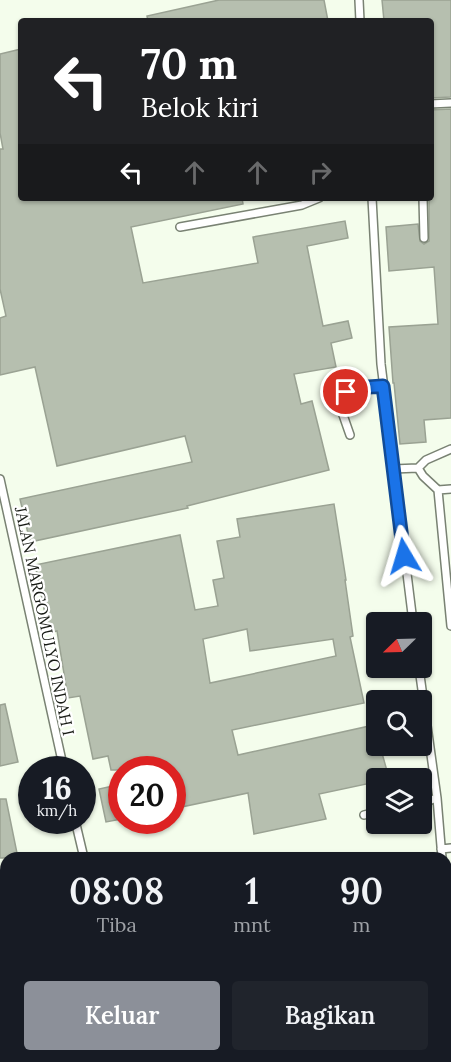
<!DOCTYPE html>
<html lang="id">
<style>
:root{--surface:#171b24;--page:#20242c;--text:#f1f3f6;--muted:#9ea1a6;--accent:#8c9099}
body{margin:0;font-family:Lora,serif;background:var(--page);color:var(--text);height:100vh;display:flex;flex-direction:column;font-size:22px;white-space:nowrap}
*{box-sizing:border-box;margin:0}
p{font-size:20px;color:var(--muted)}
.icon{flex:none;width:33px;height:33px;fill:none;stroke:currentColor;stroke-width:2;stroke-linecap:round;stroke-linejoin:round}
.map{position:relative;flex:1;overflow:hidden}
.drawer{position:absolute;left:0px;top:852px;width:452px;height:210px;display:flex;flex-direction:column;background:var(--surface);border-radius:18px 18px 0 0;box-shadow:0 2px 4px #0004}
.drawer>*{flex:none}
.hud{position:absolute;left:18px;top:18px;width:416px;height:183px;border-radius:6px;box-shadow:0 2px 4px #0004;background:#202124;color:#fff;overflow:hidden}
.needle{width:39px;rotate:247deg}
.tools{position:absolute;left:366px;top:612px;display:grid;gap:12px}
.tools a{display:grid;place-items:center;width:66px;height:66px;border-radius:6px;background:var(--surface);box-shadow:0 2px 4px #0004;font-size:30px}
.speed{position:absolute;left:18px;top:756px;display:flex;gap:12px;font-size:30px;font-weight:700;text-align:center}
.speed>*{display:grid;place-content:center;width:78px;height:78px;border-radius:50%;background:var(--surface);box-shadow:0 2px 4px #0004;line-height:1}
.speed small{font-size:15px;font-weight:400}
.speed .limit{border:9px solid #d22;background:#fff;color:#111}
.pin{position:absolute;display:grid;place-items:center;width:51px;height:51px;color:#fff;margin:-26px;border:3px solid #fff;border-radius:50%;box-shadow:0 2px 6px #0007}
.me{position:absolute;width:66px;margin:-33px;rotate:353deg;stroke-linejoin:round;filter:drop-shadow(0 0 4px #0008)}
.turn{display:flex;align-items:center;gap:21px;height:126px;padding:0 24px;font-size:27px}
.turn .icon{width:78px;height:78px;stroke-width:2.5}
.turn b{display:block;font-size:42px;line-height:51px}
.lanes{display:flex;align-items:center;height:57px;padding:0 24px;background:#0003;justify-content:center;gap:30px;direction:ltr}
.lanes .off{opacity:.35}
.eta{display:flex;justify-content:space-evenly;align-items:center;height:102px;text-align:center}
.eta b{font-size:36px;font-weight:600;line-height:42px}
.primary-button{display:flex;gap:12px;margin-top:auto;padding:12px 24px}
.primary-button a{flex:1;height:69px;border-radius:6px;background:var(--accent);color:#fff;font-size:24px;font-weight:600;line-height:69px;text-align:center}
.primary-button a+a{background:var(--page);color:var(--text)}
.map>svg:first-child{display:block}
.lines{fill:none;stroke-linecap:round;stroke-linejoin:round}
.river{stroke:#c3e1a8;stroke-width:27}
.building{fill:#b6bfaf;stroke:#9aa293;stroke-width:1.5;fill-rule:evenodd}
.service-casing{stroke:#798273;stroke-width:10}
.service{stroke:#fff;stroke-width:7}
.route-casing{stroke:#114b97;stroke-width:15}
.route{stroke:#1a73e8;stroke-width:10}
.labels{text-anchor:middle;stroke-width:4.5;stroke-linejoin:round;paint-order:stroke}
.street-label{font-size:16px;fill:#171a14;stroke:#fff}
</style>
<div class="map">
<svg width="451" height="1062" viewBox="0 0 451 1062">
<rect width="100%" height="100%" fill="#f4fdec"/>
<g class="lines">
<!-- river -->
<path class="river" d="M 446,983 L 451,984
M 0,1038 L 6,1037"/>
</g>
<!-- building -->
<path class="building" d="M 219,0 L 324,0 L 328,21 L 148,21 L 147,16 Z
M 382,0 L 451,0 L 451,97 L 430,98 L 430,21 L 384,21 Z
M 21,49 L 21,198 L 242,198 L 243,204 L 131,227 L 143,283 L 258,263 L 253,237 L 345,221 L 348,238 L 307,246 L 323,326 L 348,321 L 352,338 L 331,343 L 336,367 L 294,374 L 301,404 L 312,401 L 329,470 L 187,506 L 188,508 L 30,542 L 20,499 L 192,462 L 185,436 L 57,466 L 35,367 L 0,375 L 0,318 L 6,316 L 0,289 L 0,149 L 3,149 L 0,133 L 0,54 Z
M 451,109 L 451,418 L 424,420 L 426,442 L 400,444 L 394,383 L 393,383 L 389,327 L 438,324 L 434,267 L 389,271 L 386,227 L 418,224 L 420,241 L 424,244 L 429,241 L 429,198 L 430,198 L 430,110 Z
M 334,504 L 346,580 L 345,580 L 353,636 L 350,637 L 364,703 L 232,730 L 238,755 L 374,725 L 376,733 L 376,746 L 380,746 L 389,778 L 376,778 L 376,782 L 319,794 L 326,819 L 254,834 L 248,793 L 172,809 L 172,770 L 111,770 L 108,756 L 93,759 L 80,696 L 68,698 L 57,631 L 49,633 L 35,565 L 180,535 L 195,610 L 218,606 L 213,580 L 224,578 L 217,541 L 240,537 L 237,519 ZM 247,629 L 250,651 L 333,639 L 336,656 L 210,683 L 203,639 Z
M 5,704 L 18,762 L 0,766 L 0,705 Z
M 122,784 L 122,819 L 106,822 L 99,789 Z
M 0,799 L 6,799 L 18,858 L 0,858 Z"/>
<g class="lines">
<defs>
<path id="service" d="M 359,0 L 360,21
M 430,104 L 451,103
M 372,198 L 381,364 L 413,622
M 423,198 L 424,238
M 180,227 L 302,205 L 319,198
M 350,435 L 342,412 L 341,401 L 346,392 L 355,388 L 383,386
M 418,468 L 423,476 L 438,490 L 451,489
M 393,469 L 418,468 L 426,460 L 451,449
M 0,479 L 64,770
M 438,490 L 451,626
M 419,668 L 437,798 L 442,858
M 422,803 L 437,798
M 364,815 L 376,812
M 75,820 L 84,858
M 441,849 L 451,848
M 446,907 L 446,911
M 0,972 L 6,971
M 446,1018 L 451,1017
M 156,1062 L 190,1056"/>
</defs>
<!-- service casing -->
<use href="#service" class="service-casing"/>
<!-- service -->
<use href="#service" class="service"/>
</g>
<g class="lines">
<defs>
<path id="route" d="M 346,392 L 355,388 L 383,386 L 404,556"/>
</defs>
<!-- route casing -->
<use href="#route" class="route-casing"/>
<!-- route -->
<use href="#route" class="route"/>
</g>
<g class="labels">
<!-- street labels -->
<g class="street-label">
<text transform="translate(45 621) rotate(78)" y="6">JALAN MARGOMULYO INDAH I</text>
</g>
</g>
</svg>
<div class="tools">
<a><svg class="needle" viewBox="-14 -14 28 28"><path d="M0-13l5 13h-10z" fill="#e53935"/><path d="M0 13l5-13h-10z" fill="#9ea1a6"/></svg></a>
<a><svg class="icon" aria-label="search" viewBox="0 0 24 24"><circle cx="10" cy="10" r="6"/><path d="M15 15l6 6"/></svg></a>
<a><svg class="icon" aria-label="layers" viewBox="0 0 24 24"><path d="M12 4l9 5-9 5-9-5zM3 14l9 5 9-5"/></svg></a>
</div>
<div class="speed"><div>16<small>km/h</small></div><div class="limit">20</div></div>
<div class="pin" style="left:346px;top:392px;background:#d93025"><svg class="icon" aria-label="arrive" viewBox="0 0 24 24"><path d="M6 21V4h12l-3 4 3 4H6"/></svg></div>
<svg class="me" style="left:404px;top:556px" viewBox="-20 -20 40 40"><path d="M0-17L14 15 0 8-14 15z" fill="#1a73e8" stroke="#fff" stroke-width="4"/></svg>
<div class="hud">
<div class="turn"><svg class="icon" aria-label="left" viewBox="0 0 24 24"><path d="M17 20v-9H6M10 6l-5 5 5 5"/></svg><div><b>70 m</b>Belok kiri</div></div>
<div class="lanes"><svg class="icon" aria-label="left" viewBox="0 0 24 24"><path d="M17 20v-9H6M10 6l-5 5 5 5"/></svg><svg class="icon off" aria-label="ahead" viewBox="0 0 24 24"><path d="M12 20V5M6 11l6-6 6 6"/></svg><svg class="icon off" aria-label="ahead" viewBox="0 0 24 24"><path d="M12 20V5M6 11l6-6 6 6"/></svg><svg class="icon off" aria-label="right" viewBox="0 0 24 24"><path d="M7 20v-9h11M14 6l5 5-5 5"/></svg></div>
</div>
<section class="drawer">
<div class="eta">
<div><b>08:08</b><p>Tiba</p></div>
<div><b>1</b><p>mnt</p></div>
<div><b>90</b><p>m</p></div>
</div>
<div class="primary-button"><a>Keluar</a><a>Bagikan</a></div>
</section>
</div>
